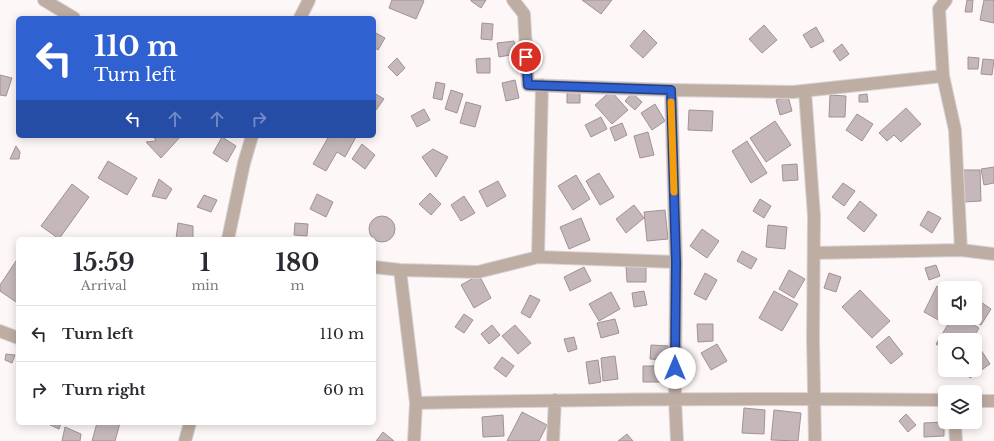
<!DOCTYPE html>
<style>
:root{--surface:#fff;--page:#f2f2f3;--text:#2b2b33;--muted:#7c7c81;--line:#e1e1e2}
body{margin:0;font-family:"Libre Baskerville",serif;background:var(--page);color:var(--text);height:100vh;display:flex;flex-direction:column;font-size:15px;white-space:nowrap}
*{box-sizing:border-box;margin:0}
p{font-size:13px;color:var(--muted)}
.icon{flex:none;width:22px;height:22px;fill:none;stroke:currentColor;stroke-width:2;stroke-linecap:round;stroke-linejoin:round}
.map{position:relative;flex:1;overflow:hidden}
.panel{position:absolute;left:16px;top:237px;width:360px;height:188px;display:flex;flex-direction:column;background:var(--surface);border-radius:6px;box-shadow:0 2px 10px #0003}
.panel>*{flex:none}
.hud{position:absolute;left:16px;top:16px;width:360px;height:122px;border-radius:6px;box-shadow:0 2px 10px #0003;background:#3061d0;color:#fff;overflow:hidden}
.controls{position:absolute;left:938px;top:281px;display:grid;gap:8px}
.controls a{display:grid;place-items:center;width:44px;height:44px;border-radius:6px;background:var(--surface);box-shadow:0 2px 10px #0003;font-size:20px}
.pin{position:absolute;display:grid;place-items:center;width:34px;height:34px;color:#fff;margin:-17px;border:2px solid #fff;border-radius:50%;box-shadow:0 1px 4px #0007}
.me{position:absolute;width:44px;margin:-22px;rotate:0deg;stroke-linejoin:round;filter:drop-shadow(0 0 3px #0008)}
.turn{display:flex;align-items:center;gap:14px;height:84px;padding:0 12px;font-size:18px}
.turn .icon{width:52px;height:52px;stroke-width:2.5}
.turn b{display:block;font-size:28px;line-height:34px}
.lanes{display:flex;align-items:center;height:38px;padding:0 12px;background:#0003;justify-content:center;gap:20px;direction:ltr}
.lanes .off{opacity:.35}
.eta{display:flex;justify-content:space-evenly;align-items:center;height:68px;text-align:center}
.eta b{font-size:24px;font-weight:800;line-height:28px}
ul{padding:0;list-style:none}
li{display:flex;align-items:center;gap:12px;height:56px;padding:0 12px;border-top:1px solid var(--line)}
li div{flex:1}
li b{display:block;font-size:15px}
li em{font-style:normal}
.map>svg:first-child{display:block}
.building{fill:#c5b7ba;stroke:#a09295}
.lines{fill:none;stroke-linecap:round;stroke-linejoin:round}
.street-casing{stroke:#d9d2d2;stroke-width:14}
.street{stroke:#beada3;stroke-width:12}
.route-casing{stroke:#1f3f87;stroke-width:10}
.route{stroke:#3061d0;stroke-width:7}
.slow{stroke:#f59e0b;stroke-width:7}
</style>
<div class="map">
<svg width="994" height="441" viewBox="0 0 994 441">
<rect width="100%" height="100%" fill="#fef7f7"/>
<!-- building -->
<path class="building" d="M 392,0 L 422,0 L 424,1 L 416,19 L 389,8 Z
M 471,0 L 486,0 L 481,8 L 471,1 Z
M 582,0 L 612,0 L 601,14 Z
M 967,0 L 973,0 L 972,12 L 965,12 Z
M 984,0 L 994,0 L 994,23 L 980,20 Z
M 482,23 L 493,24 L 492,40 L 481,39 Z
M 764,25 L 777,40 L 762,53 L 749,39 Z
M 816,27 L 824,41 L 811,48 L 803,35 Z
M 644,30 L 657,43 L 643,58 L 630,46 Z
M 374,32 L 385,38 L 378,50 L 374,47 Z
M 514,41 L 516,54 L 499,57 L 497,43 Z
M 842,44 L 849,54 L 840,61 L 833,51 Z
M 968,57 L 979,58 L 978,69 L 968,69 Z
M 397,58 L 405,68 L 397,76 L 388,67 Z
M 490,58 L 490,73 L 477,73 L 476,59 Z
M 983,59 L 994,60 L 992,75 L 981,74 Z
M 0,75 L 12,78 L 6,96 L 0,95 Z
M 515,80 L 519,98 L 506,101 L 502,83 Z
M 436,82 L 445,84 L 442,100 L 433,98 Z
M 451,90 L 463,94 L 457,113 L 445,109 Z
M 567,91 L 580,92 L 580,103 L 567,103 Z
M 611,91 L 628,110 L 612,124 L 595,105 Z
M 374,93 L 384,99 L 376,110 L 374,109 Z
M 632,93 L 642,102 L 635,110 L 625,101 Z
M 867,94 L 868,102 L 859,102 L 859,95 Z
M 830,95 L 846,96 L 845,117 L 829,117 Z
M 788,96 L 792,111 L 780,115 L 776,100 Z
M 466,102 L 481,106 L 475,127 L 460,123 Z
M 655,104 L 665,121 L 652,130 L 641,113 Z
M 906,108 L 921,124 L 901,142 L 894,135 L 887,141 L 879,133 Z
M 424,109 L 430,120 L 417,127 L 411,116 Z
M 689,110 L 713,111 L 712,131 L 688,130 Z
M 857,114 L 873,124 L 862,141 L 846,130 Z
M 601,117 L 607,129 L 591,137 L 585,125 Z
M 775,121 L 791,145 L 766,162 L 750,138 Z
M 622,123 L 627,135 L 615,141 L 610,128 Z
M 648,132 L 654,155 L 640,158 L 634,136 Z
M 153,136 L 181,136 L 161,158 L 146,142 L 156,141 Z
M 329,136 L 354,136 L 356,137 L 345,157 L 337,152 L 326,171 L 313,164 Z
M 222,137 L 236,146 L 227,162 L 213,153 Z
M 747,141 L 767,173 L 751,183 L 732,151 Z
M 362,144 L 375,155 L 365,169 L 352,159 Z
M 16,146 L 20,152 L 19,159 L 10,159 Z
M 433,149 L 448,157 L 436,177 L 422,157 Z
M 108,161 L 137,178 L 127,195 L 98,178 Z
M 797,164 L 798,180 L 783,181 L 782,165 Z
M 994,167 L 994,183 L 984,185 L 981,169 Z
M 962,170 L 980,170 L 981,201 L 963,202 Z
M 599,173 L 614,197 L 600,205 L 586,181 Z
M 576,175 L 590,199 L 573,210 L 558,186 Z
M 159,179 L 172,189 L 166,199 L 152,196 Z
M 498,181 L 506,196 L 487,207 L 479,191 Z
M 843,183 L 855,191 L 844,206 L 832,197 Z
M 72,184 L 89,197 L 59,239 L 41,226 Z
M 430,193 L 441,204 L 431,215 L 419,204 Z
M 317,194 L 333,202 L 326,217 L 310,209 Z
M 204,195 L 217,200 L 211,212 L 197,207 Z
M 464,196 L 475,213 L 461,221 L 451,205 Z
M 760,199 L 771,206 L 764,218 L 753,211 Z
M 860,201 L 877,215 L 864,232 L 847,218 Z
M 634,205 L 644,218 L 626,233 L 616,219 Z
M 665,210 L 668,239 L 647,241 L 644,212 Z
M 928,211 L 941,218 L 932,233 L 920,225 Z
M369 229a13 13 0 1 1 26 0a13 13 0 1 1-26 0Z
M 581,218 L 590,240 L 569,249 L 560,227 Z
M 178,223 L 193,226 L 193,239 L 176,239 Z
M 295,223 L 308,224 L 307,236 L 294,235 Z
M 768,225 L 787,227 L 785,249 L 766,247 Z
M 702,229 L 719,241 L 707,258 L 690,246 Z
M 742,251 L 757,259 L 751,269 L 737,261 Z
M 18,258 L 18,298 L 16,302 L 0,291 L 0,285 Z
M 646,265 L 646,282 L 627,282 L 626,266 Z
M 936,265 L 940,276 L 929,280 L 925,268 Z
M 584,267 L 591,281 L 570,291 L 564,277 Z
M 789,270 L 805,279 L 794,298 L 779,289 Z
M 705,273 L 717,280 L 706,300 L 694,294 Z
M 829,273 L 841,277 L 836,292 L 824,288 Z
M 479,275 L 491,298 L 474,308 L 461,285 Z
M 937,286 L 945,291 L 945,318 L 947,318 L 944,323 L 924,312 Z
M 860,290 L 890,321 L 872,338 L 842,307 Z
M 644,291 L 647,305 L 634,307 L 632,293 Z
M 774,291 L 798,304 L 782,331 L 759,318 Z
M 611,292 L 620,309 L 599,321 L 589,304 Z
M 530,295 L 540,300 L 530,318 L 521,313 Z
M 975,298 L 991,309 L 981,325 L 970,318 L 975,318 Z
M 464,314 L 473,320 L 464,333 L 455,327 Z
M 952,318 L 962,318 L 979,328 L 972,340 L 945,340 L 945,350 L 936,344 Z
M 615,319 L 619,333 L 601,338 L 597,323 Z
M 697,324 L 713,324 L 713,341 L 698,342 Z
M 492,325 L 500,335 L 489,344 L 481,334 Z
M 515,325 L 531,343 L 518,354 L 502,336 Z
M 889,336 L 903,354 L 891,364 L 876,347 Z
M 574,337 L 577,349 L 568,352 L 564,339 Z
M 717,344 L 727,361 L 711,370 L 701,353 Z
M 651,345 L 669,346 L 667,360 L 650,359 Z
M 981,350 L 990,364 L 970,378 L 965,370 L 975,370 L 975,354 Z
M 6,354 L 15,355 L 12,363 L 5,360 Z
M 615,356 L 618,379 L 603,381 L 601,358 Z
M 502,357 L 514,366 L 506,377 L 494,368 Z
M 598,360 L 601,382 L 589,384 L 586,362 Z
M 643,366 L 665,366 L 665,382 L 643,382 Z
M 744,408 L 765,410 L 764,434 L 742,433 Z
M 774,410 L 801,413 L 798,441 L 771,440 Z
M 522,412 L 547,425 L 539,441 L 507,441 Z
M 906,414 L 916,425 L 908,432 L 899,421 Z
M 503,415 L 504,436 L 483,437 L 482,417 Z
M 944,422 L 944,436 L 924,437 L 924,423 Z
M 46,423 L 61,423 L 59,429 Z
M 97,423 L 120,423 L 115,441 L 92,441 Z
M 65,427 L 81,434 L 80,441 L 62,441 Z
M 383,432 L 394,441 L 376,441 Z
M 627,434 L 633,441 L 618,441 Z"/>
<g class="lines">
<defs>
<path id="street" d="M 44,0 L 74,18
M 513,0 L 524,14 L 528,85 L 671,90 L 793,92 L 943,76 L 939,9 L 946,0
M 300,18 L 309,0
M 943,76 L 955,130 L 961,250
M 671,90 L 676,262 L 675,399 L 677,441
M 805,91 L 814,216 L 813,339 L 815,441
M 228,239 L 244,163 L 252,136
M 814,253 L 961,250 L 994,254
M 538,257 L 542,85
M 374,267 L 400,270 L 478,272 L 538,257 L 676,262
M 400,270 L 416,403 L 414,441
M 0,331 L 18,338
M 975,401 L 994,401
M 416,403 C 593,399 769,398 945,400
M 955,422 L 956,441
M 185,441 L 190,423
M 553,441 L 555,400"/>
</defs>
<!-- street casing -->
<use href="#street" class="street-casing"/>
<!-- street -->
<use href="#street" class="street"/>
</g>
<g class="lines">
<defs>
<path id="route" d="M 526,57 L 528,85 L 671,90 L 676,262 L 675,368"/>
</defs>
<!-- route casing -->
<use href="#route" class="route-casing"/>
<!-- route -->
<use href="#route" class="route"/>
<!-- slow -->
<path class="slow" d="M 671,102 L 674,192"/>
</g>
</svg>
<div class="controls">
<a><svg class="icon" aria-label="sound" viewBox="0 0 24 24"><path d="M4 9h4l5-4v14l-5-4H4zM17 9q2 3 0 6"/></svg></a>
<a><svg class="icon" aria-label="search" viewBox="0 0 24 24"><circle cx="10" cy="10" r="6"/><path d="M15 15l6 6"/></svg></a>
<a><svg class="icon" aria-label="layers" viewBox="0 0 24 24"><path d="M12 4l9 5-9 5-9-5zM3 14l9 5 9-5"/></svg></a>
</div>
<div class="pin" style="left:526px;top:57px;background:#d93025"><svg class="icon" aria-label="arrive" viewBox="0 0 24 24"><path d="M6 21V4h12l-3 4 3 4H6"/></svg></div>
<svg class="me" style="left:675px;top:368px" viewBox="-20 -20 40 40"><circle r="19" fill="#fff"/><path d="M0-13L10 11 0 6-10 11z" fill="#3061d0"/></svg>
<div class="hud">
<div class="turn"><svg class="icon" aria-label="left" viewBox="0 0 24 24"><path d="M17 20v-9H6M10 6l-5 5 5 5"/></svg><div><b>110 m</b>Turn left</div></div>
<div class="lanes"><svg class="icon" aria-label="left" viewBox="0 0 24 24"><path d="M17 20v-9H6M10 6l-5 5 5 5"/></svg><svg class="icon off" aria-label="ahead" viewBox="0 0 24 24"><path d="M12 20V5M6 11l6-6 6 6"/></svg><svg class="icon off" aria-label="ahead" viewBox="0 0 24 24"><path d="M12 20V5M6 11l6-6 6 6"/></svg><svg class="icon off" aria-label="right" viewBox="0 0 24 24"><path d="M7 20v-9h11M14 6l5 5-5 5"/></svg></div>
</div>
<section class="panel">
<div class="eta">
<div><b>15:59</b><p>Arrival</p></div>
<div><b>1</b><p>min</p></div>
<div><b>180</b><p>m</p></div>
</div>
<ul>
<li><svg class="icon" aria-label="left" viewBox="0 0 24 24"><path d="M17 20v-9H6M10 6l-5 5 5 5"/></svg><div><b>Turn left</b></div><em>110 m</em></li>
<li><svg class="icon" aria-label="right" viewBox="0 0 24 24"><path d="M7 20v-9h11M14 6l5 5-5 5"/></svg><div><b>Turn right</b></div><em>60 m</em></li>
</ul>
</section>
</div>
